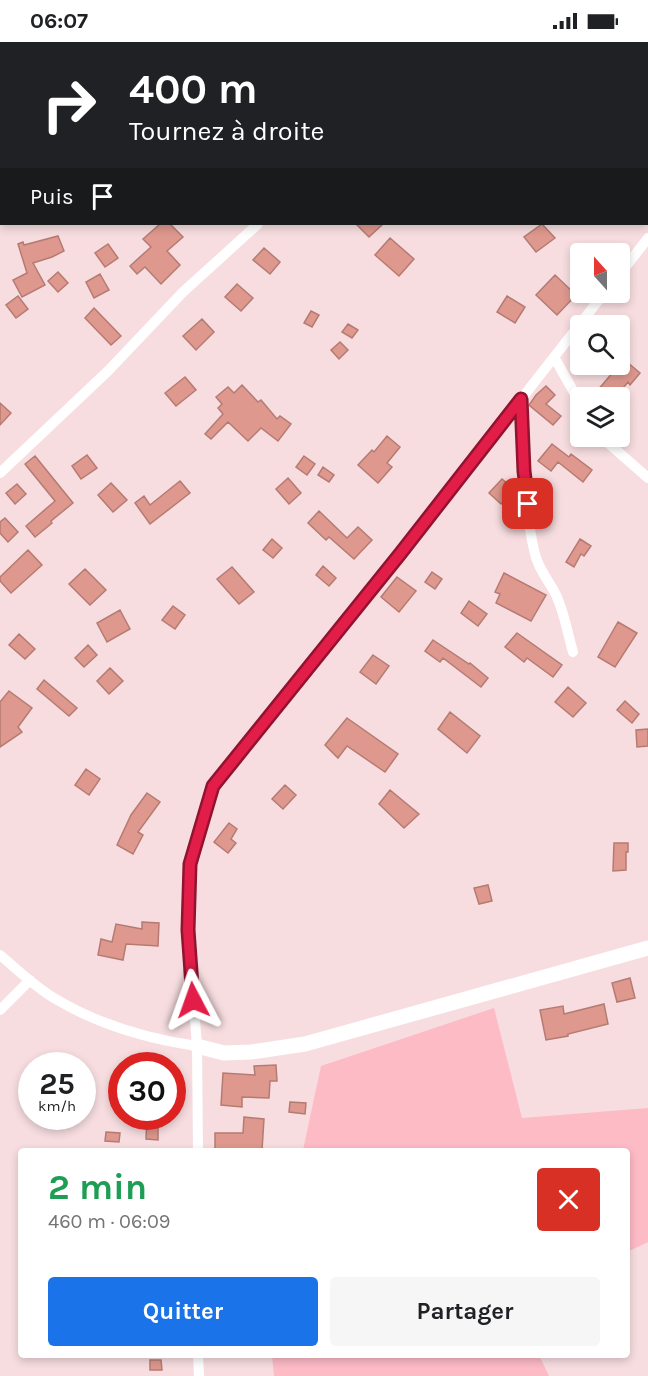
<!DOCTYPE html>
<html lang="fr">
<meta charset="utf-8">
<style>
:root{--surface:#fff;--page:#f6f6f6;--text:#202124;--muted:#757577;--accent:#1a73e8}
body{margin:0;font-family:Karla,sans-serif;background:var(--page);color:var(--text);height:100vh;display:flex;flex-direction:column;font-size:22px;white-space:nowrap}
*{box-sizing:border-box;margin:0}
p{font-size:20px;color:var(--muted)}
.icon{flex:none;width:33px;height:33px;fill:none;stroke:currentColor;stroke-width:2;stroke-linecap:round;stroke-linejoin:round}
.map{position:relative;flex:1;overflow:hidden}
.side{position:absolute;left:18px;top:1106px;width:612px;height:210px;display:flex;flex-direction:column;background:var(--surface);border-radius:6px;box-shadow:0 3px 9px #0003}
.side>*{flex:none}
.banner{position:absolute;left:0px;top:0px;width:648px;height:183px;box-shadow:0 3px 9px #0003;background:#202124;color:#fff;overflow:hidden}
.needle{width:39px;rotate:339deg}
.buttons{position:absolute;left:570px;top:201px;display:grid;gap:12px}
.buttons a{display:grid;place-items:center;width:60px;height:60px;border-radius:6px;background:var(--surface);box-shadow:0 3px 9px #0003;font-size:30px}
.speed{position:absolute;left:18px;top:1010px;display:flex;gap:12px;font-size:30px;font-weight:700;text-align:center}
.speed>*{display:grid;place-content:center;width:78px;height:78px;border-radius:50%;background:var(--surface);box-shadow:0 3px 9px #0003;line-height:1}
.speed small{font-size:15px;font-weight:400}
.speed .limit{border:9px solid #d22;background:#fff;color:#111}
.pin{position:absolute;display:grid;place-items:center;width:51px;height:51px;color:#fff;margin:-26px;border-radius:12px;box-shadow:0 3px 9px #0006}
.me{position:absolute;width:66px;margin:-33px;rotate:356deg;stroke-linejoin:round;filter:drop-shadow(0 0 4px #0008)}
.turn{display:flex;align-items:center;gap:21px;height:126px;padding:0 30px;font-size:27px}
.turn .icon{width:78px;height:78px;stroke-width:2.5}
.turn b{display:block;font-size:42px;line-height:51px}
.then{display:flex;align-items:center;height:57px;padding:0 30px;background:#0003;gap:12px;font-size:22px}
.round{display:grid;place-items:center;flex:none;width:63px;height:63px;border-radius:6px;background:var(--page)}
.overview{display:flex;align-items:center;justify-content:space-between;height:102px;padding:0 30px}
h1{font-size:36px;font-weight:700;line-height:45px;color:#1e9e55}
.primary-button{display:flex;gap:12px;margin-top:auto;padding:12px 30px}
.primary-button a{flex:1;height:69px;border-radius:6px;background:var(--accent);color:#fff;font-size:24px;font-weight:700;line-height:69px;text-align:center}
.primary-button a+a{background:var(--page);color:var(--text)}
.status{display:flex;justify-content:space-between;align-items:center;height:42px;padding:0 30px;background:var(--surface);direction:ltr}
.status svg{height:16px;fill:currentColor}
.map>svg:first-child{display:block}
.green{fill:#fdbbc6}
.building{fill:#de988e;stroke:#b57b73;stroke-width:1.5}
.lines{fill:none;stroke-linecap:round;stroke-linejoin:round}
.street{stroke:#fff;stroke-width:10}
.secondary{stroke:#fff;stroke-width:15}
.route-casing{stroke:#92132f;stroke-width:15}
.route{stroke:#e11d48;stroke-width:10}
</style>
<div class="status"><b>06:07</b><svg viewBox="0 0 49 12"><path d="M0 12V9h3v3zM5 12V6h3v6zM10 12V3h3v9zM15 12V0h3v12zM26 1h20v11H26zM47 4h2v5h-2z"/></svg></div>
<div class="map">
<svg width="648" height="1334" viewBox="0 0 648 1334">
<rect width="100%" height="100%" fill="#f7dde0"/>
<!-- green -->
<path class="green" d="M 494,966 L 522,1076 L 648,1066 L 648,1200 L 627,1210 L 627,1108 L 303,1108 L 321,1024 Z
M 272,1313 L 539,1313 L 549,1334 L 274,1334 Z"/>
<!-- building -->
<path class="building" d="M 160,182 L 170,182 L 183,195 L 167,209 L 180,223 L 161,242 L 145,225 L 137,232 L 130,224 L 151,205 L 143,197 Z
M 356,182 L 383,182 L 369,195 Z
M 542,182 L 555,196 L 536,210 L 524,195 Z
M 58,194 L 64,209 L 52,215 L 33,221 L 45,243 L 22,255 L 13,238 L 27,231 L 18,202 L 23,200 L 24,203 Z
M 390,196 L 414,217 L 399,234 L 375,213 Z
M 108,202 L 118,216 L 105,225 L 95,211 Z
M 264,206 L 280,220 L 270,232 L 253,218 Z
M 58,230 L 68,241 L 58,250 L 48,239 Z
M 100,232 L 109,248 L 94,256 L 86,240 Z
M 555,233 L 576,253 L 557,273 L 536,253 Z
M 237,242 L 253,256 L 241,269 L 225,255 Z
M 18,254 L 28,267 L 16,276 L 6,263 Z
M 507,254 L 525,265 L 515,281 L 497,270 Z
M 94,266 L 121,294 L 111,303 L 85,276 Z
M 311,269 L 319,273 L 312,285 L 304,281 Z
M 202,277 L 214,290 L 196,308 L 183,294 Z
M 348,282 L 358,288 L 352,296 L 342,290 Z
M 340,300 L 348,308 L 339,317 L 331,308 Z
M 620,314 L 640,331 L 630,343 L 628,340 L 615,356 L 591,356 L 614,329 L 606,322 L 620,322 Z
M 185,335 L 196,348 L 176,364 L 165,351 Z
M 242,343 L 258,360 L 261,358 L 277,377 L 280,374 L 291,382 L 278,399 L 261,386 L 248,399 L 228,380 L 211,397 L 205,392 L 223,372 L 218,366 L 222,362 L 216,355 L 228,345 L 234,351 Z
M 546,344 L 555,353 L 546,362 L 561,374 L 553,383 L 529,363 L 536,353 Z
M 0,361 L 11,371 L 0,383 Z
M 387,394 L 400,405 L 387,421 L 392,425 L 378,441 L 358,423 L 372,408 L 374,410 Z
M 552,402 L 569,415 L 571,412 L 592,428 L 583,440 L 558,420 L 551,429 L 538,419 Z
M 87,413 L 97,426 L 81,437 L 72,424 Z
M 35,414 L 73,461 L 51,479 L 52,481 L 35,495 L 26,484 L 55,459 L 25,422 Z
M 304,414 L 315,422 L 307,433 L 296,425 Z
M 323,425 L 334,433 L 329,440 L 318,433 Z
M 288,436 L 301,451 L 289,462 L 276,447 Z
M 502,437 L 514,447 L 501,462 L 489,451 Z
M 180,439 L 190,451 L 150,482 L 135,461 L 144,454 L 150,463 Z
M 111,441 L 127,458 L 113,470 L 98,453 Z
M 17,442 L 26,452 L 15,462 L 6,451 Z
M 319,469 L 347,496 L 358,485 L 372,498 L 354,517 L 329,495 L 326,498 L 308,481 Z
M 5,476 L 18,490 L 8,500 L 0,491 L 0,480 Z
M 272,497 L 282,506 L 273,516 L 263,508 Z
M 580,497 L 591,504 L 584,514 L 581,512 L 574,525 L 566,520 Z
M 28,508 L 42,523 L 11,551 L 0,539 L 0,535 Z
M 323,524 L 336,536 L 329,544 L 316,533 Z
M 232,525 L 254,550 L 239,562 L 217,537 Z
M 85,527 L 106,548 L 90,563 L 69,542 Z
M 432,530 L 442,537 L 435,547 L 425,540 Z
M 504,531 L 546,553 L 531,579 L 496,561 L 500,552 L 495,550 Z
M 397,535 L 416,549 L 399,570 L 381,555 Z
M 469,559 L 487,572 L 478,584 L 461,571 Z
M 173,564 L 185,573 L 175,587 L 162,578 Z
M 120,568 L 130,587 L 107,600 L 97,581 Z
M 618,580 L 637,591 L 615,625 L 598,615 Z
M 517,591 L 562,623 L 553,635 L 527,616 L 524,620 L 505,605 Z
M 19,592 L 35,607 L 25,617 L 9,603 Z
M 433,598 L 469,622 L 470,621 L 488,636 L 481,645 L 443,616 L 440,620 L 425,609 Z
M 88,603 L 97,613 L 84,625 L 75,616 Z
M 373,613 L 389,624 L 376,642 L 360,630 Z
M 110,626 L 123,639 L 109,652 L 97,639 Z
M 44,638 L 77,666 L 69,674 L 37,647 Z
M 568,645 L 586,661 L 573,675 L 555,660 Z
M 9,649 L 32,666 L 18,685 L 22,690 L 0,705 L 0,660 Z
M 625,659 L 639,672 L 632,681 L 617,668 Z
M 450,670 L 480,694 L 467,711 L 438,687 Z
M 347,676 L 398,712 L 385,730 L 347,704 L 338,716 L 325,703 Z
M 648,687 L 648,704 L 637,705 L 636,688 Z
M 86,727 L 100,737 L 89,753 L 75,743 Z
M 285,743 L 296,753 L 283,767 L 272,757 Z
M 390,748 L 419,772 L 404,786 L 379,762 Z
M 147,751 L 160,760 L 138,790 L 143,793 L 133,812 L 117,803 L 131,773 Z
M 229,781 L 237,787 L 231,797 L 236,801 L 228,811 L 214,800 Z
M 614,801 L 628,801 L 628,810 L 626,810 L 626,828 L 613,829 Z
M 488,843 L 492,859 L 479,862 L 474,846 Z
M 142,880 L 159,881 L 158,904 L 126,902 L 123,918 L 98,913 L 101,897 L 112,900 L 116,882 L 142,887 Z
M 630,936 L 635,956 L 617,960 L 612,941 Z
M 604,962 L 608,982 L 568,992 L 568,994 L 546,998 L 540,968 L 563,964 L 564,972 Z
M 276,1023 L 277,1039 L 270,1039 L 269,1056 L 242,1055 L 242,1065 L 221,1063 L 223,1031 L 255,1033 L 254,1024 Z
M 290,1060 L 306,1061 L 305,1072 L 289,1070 Z
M 147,1074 L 158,1074 L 158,1098 L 146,1097 Z
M 244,1075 L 264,1077 L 262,1108 L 215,1108 L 215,1091 L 243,1091 Z
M 106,1090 L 120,1091 L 119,1100 L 105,1099 Z
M 150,1318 L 161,1318 L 162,1328 L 150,1328 Z"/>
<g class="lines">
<!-- street -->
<path class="street" d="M 339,0 L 340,2
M 286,2 L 288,0
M 485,2 L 487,0
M 0,139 L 2,138
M 620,232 L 648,196
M 554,315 L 580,361
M 521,357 C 523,407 523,459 534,508 C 537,524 546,535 554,549 C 564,567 567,590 573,610
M 600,394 L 648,436
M 0,431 L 108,329 L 183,250 L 258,182
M 0,913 C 17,927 34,944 54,956 C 97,982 148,997 197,1004
M 0,968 L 30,938
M 198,1108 L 197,1004 L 188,888 L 190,822 L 213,744 L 400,512 L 605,250
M 198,1312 L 199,1334"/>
<!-- secondary -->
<path class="secondary" d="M 197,1004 L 224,1011 L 251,1010 L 305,1002 L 648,906"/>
</g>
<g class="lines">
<defs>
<path id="route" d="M 193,958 L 188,888 L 190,822 L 213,744 L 400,512 L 521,357 L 524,429 L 528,462"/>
</defs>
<!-- route casing -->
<use href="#route" class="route-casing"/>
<!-- route -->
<use href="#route" class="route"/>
</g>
</svg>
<div class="buttons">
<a><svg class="needle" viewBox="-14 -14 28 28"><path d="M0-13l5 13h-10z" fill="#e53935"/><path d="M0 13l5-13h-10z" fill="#757577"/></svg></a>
<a><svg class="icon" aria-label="search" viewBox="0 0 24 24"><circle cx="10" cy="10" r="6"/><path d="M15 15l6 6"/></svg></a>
<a><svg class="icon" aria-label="layers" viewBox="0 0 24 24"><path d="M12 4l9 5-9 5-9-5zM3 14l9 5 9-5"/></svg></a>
</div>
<div class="speed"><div>25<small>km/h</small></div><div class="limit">30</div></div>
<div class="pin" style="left:528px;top:462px;background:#d93025"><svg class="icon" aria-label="arrive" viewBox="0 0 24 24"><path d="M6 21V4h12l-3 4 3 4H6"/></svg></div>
<svg class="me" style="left:193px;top:958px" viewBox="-20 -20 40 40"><path d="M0-17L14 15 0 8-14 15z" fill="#e11d48" stroke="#fff" stroke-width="4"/></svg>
<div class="banner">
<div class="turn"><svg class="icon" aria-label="right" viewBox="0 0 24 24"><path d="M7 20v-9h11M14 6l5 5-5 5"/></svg><div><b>400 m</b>Tournez à droite</div></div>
<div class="then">Puis<svg class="icon" aria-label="arrive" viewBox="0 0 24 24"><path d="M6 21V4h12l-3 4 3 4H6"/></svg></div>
</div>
<section class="side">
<div class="overview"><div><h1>2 min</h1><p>460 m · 06:09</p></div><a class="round" style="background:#d93025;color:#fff"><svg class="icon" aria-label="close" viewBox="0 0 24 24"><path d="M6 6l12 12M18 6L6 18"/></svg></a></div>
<div class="primary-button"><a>Quitter</a><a>Partager</a></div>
</section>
</div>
